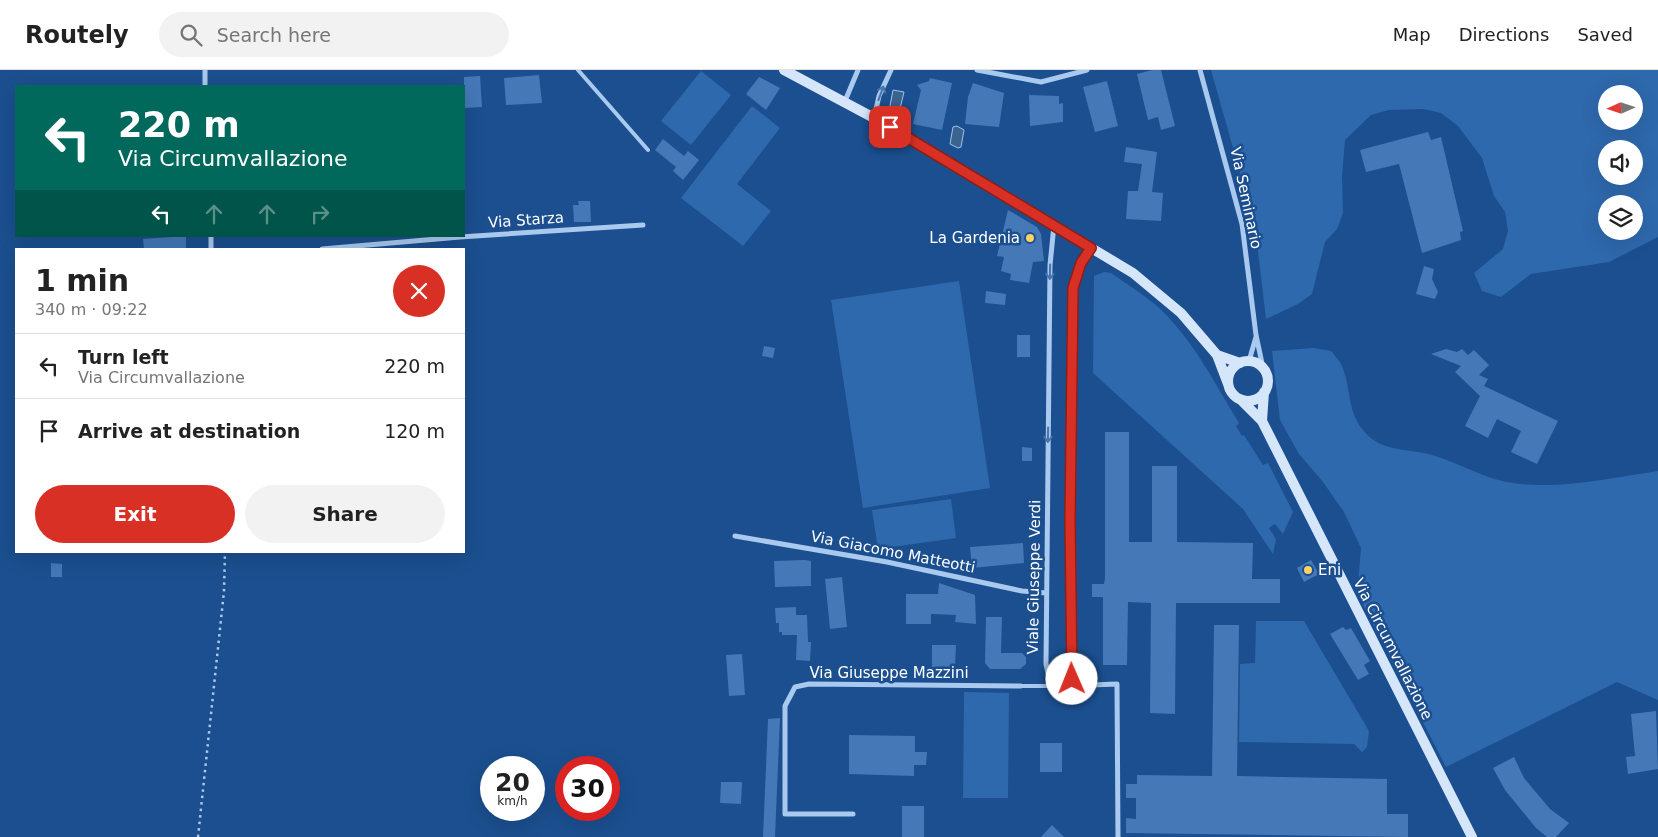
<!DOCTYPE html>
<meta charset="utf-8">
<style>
:root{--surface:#fff;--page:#f2f2f2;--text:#222;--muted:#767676;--line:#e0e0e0;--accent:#d93025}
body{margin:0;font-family:"DejaVu Sans",sans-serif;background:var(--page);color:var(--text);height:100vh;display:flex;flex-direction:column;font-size:19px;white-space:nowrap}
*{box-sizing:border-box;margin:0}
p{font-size:16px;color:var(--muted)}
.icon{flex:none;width:28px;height:28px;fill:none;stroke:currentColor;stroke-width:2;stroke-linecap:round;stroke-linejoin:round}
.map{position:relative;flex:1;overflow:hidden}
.sheet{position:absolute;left:15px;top:178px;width:450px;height:305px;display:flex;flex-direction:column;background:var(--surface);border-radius:0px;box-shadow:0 5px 20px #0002}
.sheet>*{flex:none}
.top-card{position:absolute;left:15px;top:15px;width:450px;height:152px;border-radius:0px;box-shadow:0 5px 20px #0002;background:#00695c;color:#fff;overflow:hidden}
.needle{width:32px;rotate:267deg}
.tools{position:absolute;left:1598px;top:15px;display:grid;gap:10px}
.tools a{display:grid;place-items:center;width:45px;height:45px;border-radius:50%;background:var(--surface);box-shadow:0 5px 20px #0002;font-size:25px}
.speed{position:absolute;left:480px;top:686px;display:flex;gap:10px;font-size:25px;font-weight:700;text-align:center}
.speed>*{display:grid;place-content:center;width:65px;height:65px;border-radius:50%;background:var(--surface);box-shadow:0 5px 20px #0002;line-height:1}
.speed small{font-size:12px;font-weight:400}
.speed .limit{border:8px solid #d22;background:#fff;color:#111}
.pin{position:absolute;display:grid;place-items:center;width:42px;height:42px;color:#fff;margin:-21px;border-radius:10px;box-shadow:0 2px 8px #0006}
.me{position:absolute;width:55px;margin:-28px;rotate:359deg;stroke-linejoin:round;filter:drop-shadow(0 0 4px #0008)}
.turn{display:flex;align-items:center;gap:18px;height:105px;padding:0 20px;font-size:22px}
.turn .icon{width:65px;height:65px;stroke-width:2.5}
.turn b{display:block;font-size:35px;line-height:42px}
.lanes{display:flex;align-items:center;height:48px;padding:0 20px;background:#0003;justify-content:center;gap:25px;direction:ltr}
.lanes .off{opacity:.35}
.round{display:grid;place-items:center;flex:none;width:52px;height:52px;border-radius:26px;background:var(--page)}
.headline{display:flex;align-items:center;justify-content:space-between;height:85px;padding:0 20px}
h1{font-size:30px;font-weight:700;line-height:38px}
.primary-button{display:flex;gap:10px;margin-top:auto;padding:10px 20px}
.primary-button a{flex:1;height:58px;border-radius:30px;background:var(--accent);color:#fff;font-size:20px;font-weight:700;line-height:58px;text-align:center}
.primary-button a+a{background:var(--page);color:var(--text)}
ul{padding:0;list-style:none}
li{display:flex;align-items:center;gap:15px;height:65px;padding:0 20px;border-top:1px solid var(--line)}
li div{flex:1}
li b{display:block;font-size:19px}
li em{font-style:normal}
header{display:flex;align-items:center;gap:30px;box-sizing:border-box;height:70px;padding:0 25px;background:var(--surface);border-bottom:1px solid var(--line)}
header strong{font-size:24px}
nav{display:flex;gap:28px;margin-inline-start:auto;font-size:18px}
.search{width:350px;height:45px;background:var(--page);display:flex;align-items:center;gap:12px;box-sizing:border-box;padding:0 18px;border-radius:28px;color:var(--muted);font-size:19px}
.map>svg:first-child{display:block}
.green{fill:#2e69ad;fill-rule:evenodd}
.water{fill:#3c6290;stroke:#9cc4f0}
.building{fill:#4478b7}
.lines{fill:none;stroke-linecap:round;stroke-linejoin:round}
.path{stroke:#a9c9ee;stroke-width:2.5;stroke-dasharray:2.5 4;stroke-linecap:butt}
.lane{stroke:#a9c9ee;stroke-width:4}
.street{stroke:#a9c9ee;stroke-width:5}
.secondary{stroke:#d6e6fa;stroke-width:10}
.oneway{stroke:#4674ac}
.route-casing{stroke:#8d1f18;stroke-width:12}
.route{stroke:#d93025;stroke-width:9}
.poi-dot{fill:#ffd166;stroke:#1b4f8f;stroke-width:2}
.labels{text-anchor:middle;stroke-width:5;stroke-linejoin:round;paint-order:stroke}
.street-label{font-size:15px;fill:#fff;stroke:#1b4f8f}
.poi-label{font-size:15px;fill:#fff;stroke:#1b4f8f;text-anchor:end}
</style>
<header>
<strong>Routely</strong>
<div class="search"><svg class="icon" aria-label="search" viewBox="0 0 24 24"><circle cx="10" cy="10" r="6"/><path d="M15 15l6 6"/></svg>Search here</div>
<nav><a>Map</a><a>Directions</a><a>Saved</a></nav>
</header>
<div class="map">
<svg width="1658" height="767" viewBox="0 0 1658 767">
<rect width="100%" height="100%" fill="#1b4f8f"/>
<!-- green -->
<path class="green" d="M 1211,0 L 1658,0 L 1658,167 L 1609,192 L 1531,204 L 1501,227 L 1482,221 L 1474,203 L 1503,179 L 1508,161 L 1505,142 L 1494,126 L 1482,88 L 1458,56 L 1441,43 L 1424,39 L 1389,40 L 1371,45 L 1345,70 L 1342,106 L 1343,143 L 1337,159 L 1325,172 L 1312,224 L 1298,234 L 1266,249 L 1255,156 ZM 1606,24 L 1634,24 L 1634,51 L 1606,51 ZM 1606,79 L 1634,79 L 1634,106 L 1606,106 ZM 1606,134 L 1634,134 L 1634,161 L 1606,161 Z
M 701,1 L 731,25 L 691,75 L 661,51 Z
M 752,36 L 780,58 L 737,114 L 771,141 L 743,176 L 681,128 Z
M 1104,202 L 1111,203 C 1127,214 1143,224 1158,237 C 1193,269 1215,314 1239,353 L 1236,356 L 1242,366 L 1244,365 L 1263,395 L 1268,393 L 1293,442 L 1283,464 L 1275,454 L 1269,458 L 1276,469 L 1273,484 L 1243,439 L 1093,303 L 1094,206 Z
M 959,211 L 990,418 L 863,438 L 831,230 Z
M 1313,278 L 1331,281 C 1334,285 1340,291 1342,296 C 1351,317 1347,341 1363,360 C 1381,383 1408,378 1432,385 C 1457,392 1481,407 1507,412 C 1557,421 1609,408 1658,401 L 1658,630 L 1617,612 L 1446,697 L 1362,533 L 1358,515 L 1361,478 L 1344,442 L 1323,412 L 1299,384 L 1280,350 L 1272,281 Z
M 951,429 L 956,468 L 878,479 L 872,440 Z
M 1256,551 L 1304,551 L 1369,661 L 1367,677 L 1362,682 L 1354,674 L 1239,672 L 1240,594 L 1255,593 Z
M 964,622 L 1009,623 L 1008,728 L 963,728 Z"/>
<!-- water -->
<path class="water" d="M 893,20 L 904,22 L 899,43 L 889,41 Z
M 957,56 L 964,60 L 961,77 L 958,78 L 950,74 L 953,57 Z"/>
<!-- building -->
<path class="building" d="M 1152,0 L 1161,0 L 1175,56 L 1161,60 L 1158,47 L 1148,50 L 1137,4 Z
M 539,5 L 542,33 L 506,35 L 504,8 Z
M 480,6 L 482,37 L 464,38 L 464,7 Z
M 759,7 L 780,18 L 766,40 L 746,24 Z
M 930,8 L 952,13 L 942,60 L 913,54 L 921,20 L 917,15 L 929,11 Z
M 1107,11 L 1118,56 L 1095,62 L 1083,17 Z
M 973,13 L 1004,23 L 999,57 L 965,54 L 968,27 Z
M 1029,25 L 1059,26 L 1059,34 L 1063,33 L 1063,52 L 1030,56 Z
M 1428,62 L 1431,70 L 1441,67 L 1463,161 L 1460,162 L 1461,170 L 1422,183 L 1399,94 L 1366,102 L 1360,80 Z
M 663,69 L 684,86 L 688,81 L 699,90 L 683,110 L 673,101 L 676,97 L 655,80 Z
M 1126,77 L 1157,82 L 1152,122 L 1163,123 L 1161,151 L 1126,149 L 1128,121 L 1138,121 L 1142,94 L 1124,92 Z
M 578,131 L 590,131 L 591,152 L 574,152 L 573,135 L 579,135 Z
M 1008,140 L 1037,157 L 1041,164 L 1044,191 L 1033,192 L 1029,213 L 1010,210 L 1011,204 L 1001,201 L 1004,187 L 997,186 Z
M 186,166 L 186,179 L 144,179 L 143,169 Z
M 1424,196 L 1434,199 L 1432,209 L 1438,222 L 1435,229 L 1416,224 Z
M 986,221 L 1006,224 L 1005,235 L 985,233 Z
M 1017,265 L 1030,265 L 1030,287 L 1017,287 Z
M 764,276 L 775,278 L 773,288 L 762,286 Z
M 1446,279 L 1457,282 L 1462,279 L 1468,285 L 1474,280 L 1489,295 L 1479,305 L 1488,309 L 1484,316 L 1558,351 L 1537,394 L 1511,382 L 1521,361 L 1497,349 L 1488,368 L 1465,356 L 1480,326 L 1455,302 L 1461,296 L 1431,284 Z
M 1105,362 L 1129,362 L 1129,472 L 1152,472 L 1152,396 L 1177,396 L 1177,472 L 1253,473 L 1252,509 L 1280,509 L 1280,533 L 1176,533 L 1175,644 L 1150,643 L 1151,533 L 1128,532 L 1127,595 L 1103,595 L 1103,527 L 1092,527 L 1092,514 L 1104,514 L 1105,508 Z
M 1022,377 L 1032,378 L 1032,391 L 1022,391 Z
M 1023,473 L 1024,493 L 972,498 L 970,477 Z
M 805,490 L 811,491 L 811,516 L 775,517 L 774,491 Z
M 1311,490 L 1319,504 L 1304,512 L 1297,498 Z
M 51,493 L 62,494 L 62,507 L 51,507 Z
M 842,507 L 847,557 L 830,559 L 825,509 Z
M 939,513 L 975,525 L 976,554 L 955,552 L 956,545 L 931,544 L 931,554 L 906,554 L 906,524 L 938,524 Z
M 796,537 L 796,545 L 807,545 L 808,572 L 811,572 L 810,591 L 796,590 L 797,565 L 782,565 L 782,562 L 779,562 L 779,553 L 776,553 L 775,538 Z
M 986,547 L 1002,547 L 1001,583 L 1022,583 L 1026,587 L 1026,594 L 1020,599 L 990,599 L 985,593 Z
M 1214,555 L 1239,555 L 1237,706 L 1387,709 L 1387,744 L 1408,744 L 1408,767 L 1126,763 L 1126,748 L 1136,749 L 1136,728 L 1126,728 L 1126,714 L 1137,714 L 1137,705 L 1212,706 Z
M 1343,557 L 1346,560 L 1351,558 L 1370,591 L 1364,595 L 1369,604 L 1358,610 L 1330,564 Z
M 932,575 L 956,575 L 955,598 L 932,597 Z
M 742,584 L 745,625 L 729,626 L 726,585 Z
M 1656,641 L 1658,699 L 1628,704 L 1626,687 L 1635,686 L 1631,644 Z
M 780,648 L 775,767 L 763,767 L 768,649 Z
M 849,665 L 915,666 L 915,682 L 927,682 L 926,695 L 914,695 L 914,706 L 849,704 Z
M 1040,673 L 1062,673 L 1062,702 L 1040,702 Z
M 1514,687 L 1524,708 L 1550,739 L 1569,753 L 1556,767 L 1547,767 L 1536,758 L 1505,720 L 1493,698 Z
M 721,712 L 742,712 L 741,734 L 720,733 Z
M 902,736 L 924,736 L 924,767 L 902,767 Z
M 1052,755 L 1064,767 L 1041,767 Z"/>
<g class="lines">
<!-- path -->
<path class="path" d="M 198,767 L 224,521 L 225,481"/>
<!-- lane -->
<path class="lane" d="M 578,0 L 648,80
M 1021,616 L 1060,616"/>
<!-- street -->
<path class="street" d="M 205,0 L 205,16
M 977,0 L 1041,12 L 1087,0
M 1200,0 L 1242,154 L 1256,265 L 1263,298
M 845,31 L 858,0
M 874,48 L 879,26 L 891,0
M 1054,155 L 1050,195 L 1046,594 L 1049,608 L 1060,616 L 1068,613 L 1072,609 L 1070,468 L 1073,218 L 1081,193 L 1091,178
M 211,166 L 211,179
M 322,179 L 460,167 L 643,155
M 1249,291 L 1256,267
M 735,466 L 887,492 L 1022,521 L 1046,523
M 1066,616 L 1117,614 L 1118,767
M 853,744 L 785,744 L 785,636 L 795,617 L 809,614 L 1021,616"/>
<!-- secondary -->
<path class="secondary" d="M 784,0 L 874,48 L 1133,203 L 1181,243 L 1217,285 L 1228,314
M 1217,285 L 1240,293
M1228 311a20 20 0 1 1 40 0a20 20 0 1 1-40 0Z
M 1240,329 L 1262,351 L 1472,767
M 1262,351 L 1264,322"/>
</g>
<!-- one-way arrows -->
<defs><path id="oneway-shaft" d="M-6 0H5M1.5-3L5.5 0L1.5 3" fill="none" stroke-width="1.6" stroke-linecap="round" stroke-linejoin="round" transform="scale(1.25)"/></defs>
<g class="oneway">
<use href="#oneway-shaft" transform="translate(881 23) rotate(-70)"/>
<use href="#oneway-shaft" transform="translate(1050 202) rotate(91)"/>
<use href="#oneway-shaft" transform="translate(1048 365) rotate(91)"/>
</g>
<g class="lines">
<defs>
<path id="route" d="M 890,57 L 1091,178 L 1081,193 L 1073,218 L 1070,450 L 1072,609"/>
</defs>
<!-- route casing -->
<use href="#route" class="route-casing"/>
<!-- route -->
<use href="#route" class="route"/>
</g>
<!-- markers -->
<g class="poi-dot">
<circle cx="1030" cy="168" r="5"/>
<circle cx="1308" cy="500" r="5"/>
</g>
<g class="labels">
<!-- street labels -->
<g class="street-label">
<text transform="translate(1246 128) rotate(78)" y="5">Via Seminario</text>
<text transform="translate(526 150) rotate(-4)" y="5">Via Starza</text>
<text transform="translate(893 482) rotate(11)" y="5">Via Giacomo Matteotti</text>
<text transform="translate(1034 507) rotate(-89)" y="5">Viale Giuseppe Verdi</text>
<text transform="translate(1393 579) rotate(63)" y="5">Via Circumvallazione</text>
<text x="889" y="608">Via Giuseppe Mazzini</text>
</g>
<!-- poi labels -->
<g class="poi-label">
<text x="1020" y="173">La Gardenia</text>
<text x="1318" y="505" text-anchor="start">Eni</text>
</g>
</g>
</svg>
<div class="tools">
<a><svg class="needle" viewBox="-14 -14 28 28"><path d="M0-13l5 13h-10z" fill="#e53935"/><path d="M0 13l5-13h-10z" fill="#767676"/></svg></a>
<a><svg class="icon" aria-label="sound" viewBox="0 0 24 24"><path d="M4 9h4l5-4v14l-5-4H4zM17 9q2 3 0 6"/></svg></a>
<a><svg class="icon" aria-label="layers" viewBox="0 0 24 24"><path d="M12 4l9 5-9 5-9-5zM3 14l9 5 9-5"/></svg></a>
</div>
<div class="speed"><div>20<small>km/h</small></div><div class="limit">30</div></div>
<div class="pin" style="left:890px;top:57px;background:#d93025"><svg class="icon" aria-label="arrive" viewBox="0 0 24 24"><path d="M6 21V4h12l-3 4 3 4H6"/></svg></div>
<svg class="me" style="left:1072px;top:609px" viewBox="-20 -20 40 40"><circle r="19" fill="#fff"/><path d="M0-13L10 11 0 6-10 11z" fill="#d93025"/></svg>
<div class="top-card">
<div class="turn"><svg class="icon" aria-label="left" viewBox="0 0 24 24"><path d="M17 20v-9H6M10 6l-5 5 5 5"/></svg><div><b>220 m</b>Via Circumvallazione</div></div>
<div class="lanes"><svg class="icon" aria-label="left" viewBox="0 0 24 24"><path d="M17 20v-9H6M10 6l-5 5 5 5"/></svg><svg class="icon off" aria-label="ahead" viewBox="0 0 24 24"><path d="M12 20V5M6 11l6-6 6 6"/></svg><svg class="icon off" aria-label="ahead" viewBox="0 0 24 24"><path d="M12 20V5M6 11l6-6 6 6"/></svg><svg class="icon off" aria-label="right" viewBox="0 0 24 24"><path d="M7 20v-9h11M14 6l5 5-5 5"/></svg></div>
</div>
<section class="sheet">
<div class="headline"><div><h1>1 min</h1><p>340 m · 09:22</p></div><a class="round" style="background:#d93025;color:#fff"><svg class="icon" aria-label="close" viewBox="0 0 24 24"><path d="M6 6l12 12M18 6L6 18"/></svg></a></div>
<ul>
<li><svg class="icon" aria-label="left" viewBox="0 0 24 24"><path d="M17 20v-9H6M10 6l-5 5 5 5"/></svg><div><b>Turn left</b><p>Via Circumvallazione</p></div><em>220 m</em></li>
<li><svg class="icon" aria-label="arrive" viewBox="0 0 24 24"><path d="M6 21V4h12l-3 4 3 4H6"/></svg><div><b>Arrive at destination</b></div><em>120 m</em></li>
</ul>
<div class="primary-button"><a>Exit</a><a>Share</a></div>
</section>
</div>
